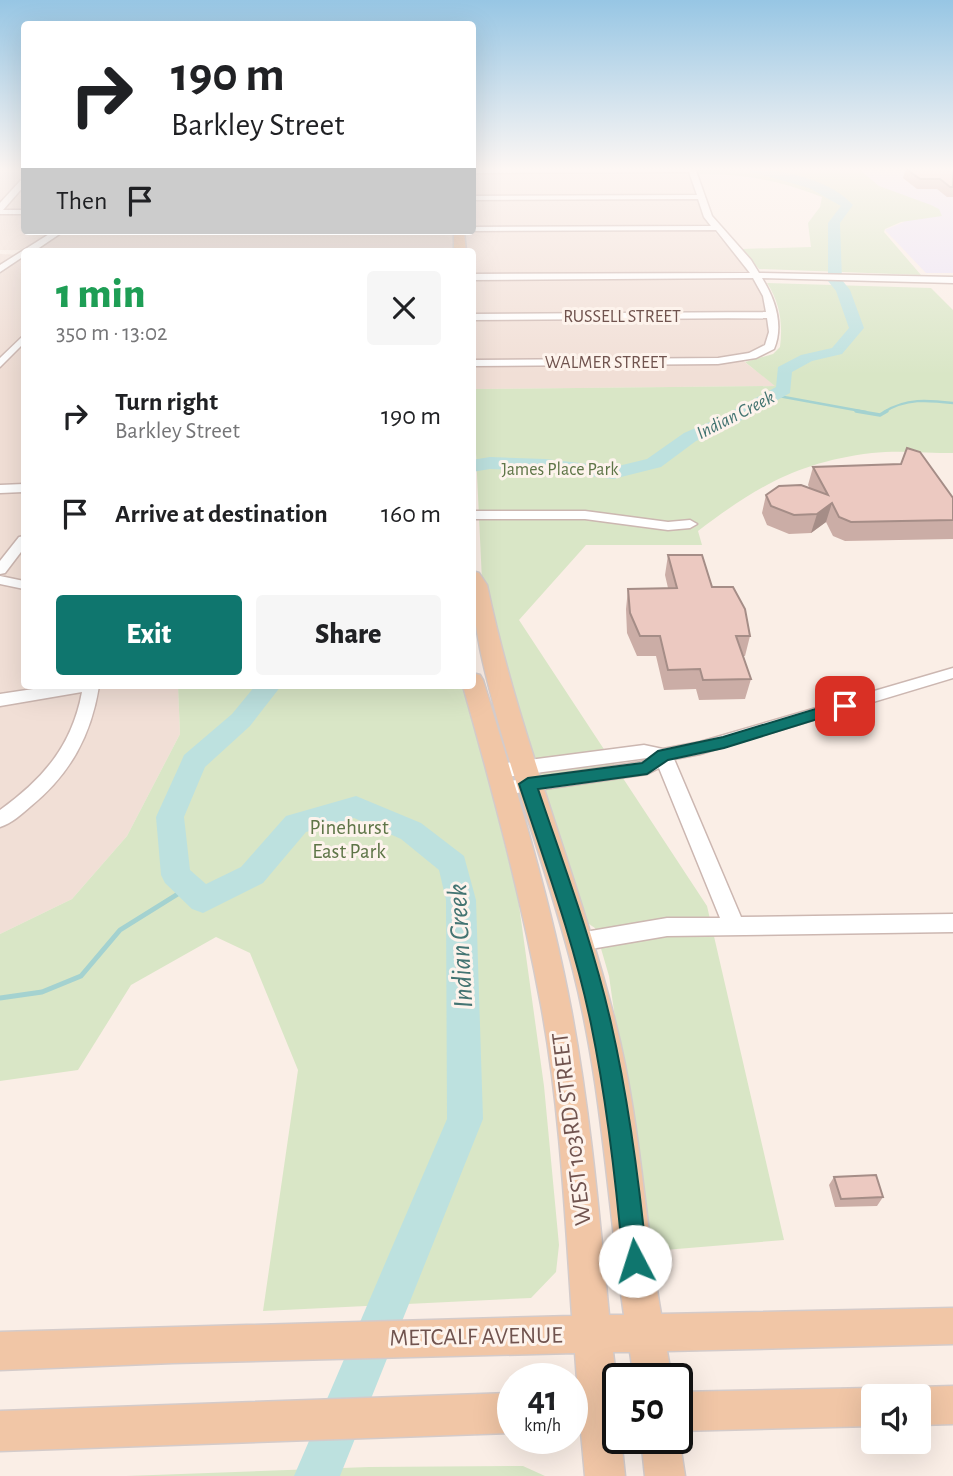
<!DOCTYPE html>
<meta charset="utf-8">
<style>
:root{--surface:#fff;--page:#f6f6f6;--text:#202124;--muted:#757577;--accent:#0f766e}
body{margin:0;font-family:"Alegreya Sans",sans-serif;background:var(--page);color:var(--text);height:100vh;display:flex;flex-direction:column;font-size:26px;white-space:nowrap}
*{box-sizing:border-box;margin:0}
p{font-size:23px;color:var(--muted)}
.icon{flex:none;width:38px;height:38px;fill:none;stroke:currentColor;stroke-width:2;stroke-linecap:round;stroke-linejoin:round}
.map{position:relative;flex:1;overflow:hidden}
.details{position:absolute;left:21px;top:248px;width:455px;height:441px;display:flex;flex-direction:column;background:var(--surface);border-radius:7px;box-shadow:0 7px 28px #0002}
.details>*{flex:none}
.guide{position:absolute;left:21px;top:21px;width:455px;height:214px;border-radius:7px;box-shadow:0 7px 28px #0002;background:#fff;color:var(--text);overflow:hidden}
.fabs{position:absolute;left:861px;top:1384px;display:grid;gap:14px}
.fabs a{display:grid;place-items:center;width:70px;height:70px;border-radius:7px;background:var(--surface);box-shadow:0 7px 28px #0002;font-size:35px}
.speed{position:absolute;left:497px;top:1363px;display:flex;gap:14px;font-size:35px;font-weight:700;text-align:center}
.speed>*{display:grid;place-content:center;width:91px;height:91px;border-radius:50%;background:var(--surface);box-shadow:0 7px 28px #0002;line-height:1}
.speed small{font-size:18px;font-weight:400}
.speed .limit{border:4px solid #111;border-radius:10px;background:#fff;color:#111}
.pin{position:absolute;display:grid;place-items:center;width:60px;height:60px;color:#fff;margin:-30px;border-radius:14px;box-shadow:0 4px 10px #0006}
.me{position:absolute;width:77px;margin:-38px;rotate:355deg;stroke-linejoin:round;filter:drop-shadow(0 0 5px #0008)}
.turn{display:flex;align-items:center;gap:24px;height:147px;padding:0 35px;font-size:32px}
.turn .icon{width:91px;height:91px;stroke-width:2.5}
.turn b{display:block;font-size:49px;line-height:60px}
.then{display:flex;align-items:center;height:66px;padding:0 35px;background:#0003;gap:14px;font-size:26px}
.round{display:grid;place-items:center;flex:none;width:74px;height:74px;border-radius:7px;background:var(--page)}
.headline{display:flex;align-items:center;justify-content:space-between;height:119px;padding:0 35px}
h1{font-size:42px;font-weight:800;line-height:52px;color:#1e9e55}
.primary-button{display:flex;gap:14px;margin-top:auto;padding:14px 35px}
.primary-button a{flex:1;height:80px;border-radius:7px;background:var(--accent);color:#fff;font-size:28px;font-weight:800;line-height:80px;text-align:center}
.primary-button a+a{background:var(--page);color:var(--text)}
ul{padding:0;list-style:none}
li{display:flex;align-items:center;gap:21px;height:98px;padding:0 35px}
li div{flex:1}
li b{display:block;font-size:26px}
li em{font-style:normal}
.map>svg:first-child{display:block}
.residential{fill:#f1dfd6}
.education{fill:#ebe3f6}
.green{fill:#d9e6c6}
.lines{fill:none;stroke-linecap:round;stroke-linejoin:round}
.stream-far2{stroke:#a4d2d0;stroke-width:2.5}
.stream-far1{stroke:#a4d2d0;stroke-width:3.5}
.stream{stroke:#a4d2d0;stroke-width:5}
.river{fill:#bde1df;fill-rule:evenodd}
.minor-casing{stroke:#ccb7b1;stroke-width:3}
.major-casing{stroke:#d4cbca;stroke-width:3}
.minor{fill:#fff;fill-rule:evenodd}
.major{fill:#f1c6a6;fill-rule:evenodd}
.wall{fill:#cbada6}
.shaded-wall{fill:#a58d87}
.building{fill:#ecc9c1;stroke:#a58d87;stroke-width:2}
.route{fill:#0f766e;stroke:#0a4d48;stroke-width:2}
.labels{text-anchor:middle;stroke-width:6;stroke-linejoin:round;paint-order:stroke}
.far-street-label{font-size:18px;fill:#70534e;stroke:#fdf3ec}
.far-park-label{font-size:18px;fill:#5e7547;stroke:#fdf3ec}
.far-water-label{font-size:19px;font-style:italic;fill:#437472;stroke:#fdf3ec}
.park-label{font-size:21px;fill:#5e7547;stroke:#fdf3ec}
.near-street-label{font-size:24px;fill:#70534e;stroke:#fdf3ec}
.near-water-label{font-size:28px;font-style:italic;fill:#437472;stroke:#fdf3ec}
</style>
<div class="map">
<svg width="953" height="1476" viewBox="0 0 953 1476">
<rect width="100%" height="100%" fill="#faeee6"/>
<!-- residential -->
<path class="residential" d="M 0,168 L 24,168 L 24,231 L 472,231 L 473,168 L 686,168 L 705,221 L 749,271 L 473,275 L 472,252 L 0,250 Z
M 0,254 L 24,255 L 24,485 L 0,486 Z
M 746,277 L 757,281 L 764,295 L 768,334 L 767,342 L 761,347 L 738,357 L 776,386 L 473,389 L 472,278 Z
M 0,492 L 24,492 L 24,686 L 178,686 L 180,734 L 127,836 L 72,899 L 0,934 Z"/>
<!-- education -->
<path class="education" d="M 833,168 L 953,168 L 953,273 L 926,273 L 885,230 L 904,222 L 912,213 Z"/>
<!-- green -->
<path class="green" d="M 695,168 L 858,168 L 879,186 L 931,205 L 939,209 L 942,216 L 901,222 L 885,229 L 884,232 L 921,275 L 759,269 L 741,249 L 811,247 L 808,223 L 820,207 L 822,197 C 778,180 745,174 698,174 Z
M 767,283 L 931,288 L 953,310 L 953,453 C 927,453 898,450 872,453 C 798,462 756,487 698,531 L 702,545 L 586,545 L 519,620 L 707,906 L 784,1240 L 653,1251 L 641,1200 L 609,976 L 595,928 L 580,918 L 562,866 L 482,581 L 473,389 L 775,386 L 745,362 L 773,354 L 780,347 C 783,324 780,303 767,283 Z
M 178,686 L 465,686 L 518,898 L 544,1086 L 559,1245 L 556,1272 L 531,1298 L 263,1311 L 298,1070 L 250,953 L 216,937 L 131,985 L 78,1070 L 0,1081 L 0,934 L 72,899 L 127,836 L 180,734 Z
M 523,1466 L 545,1476 L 126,1476 L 369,1467 Z"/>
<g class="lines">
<!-- stream-far2 -->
<path class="stream-far2" d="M 773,395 L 866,412
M 884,412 C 906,398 928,400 953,403"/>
<!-- stream-far1 -->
<path class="stream-far1" d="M 856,411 L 880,415 L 887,411"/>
<!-- stream -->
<path class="stream" d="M 0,998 L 42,992 L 81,976 L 120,930 L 189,887"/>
<!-- river -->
<path class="river" d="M 738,168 C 773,168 828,177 853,205 L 840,223 L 842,280 L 850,290 L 864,328 L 842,354 L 812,361 L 792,372 L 790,393 L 733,425 L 696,441 L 661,467 L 621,477 L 614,479 L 545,471 L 490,469 L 472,472 L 472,460 L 490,457 L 545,459 L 614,467 L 647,459 L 684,433 L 721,417 L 776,387 L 778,367 L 801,355 L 832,348 L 849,328 L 836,291 L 828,281 L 828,223 L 841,206 L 809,188 Z
M 255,686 L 281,686 L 250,726 L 205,767 L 184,817 L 190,870 L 206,884 L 241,867 L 286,816 L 356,796 L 421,823 L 464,856 L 476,900 L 483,1119 L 340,1476 L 294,1476 L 447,1119 L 446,900 L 439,870 L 401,839 L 354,818 L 306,832 L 263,883 L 203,913 L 192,909 L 165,883 L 161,875 L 156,817 L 181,762 L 184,755 L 232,714 Z"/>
<defs>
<path id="minor" d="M 695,168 L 712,216 L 751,260 L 759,273 L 953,277 L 953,283 L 762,278 C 775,299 784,325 774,349 L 756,358 L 718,364 L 472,366 L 472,360 L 718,358 L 749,353 L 765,345 L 769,332 L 767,318 L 472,320 L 472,314 L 766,312 L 763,296 L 753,278 L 472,280 L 472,274 L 750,273 L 716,230 L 472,231 L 470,231 L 472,227 L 711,226 L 704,217 L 698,199 L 472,200 L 472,196 L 697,195 L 689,172 L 472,173 L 472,169 Z
M 21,180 L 24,180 L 24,186 L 3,210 L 24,210 L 24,214 L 0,214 L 0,203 Z
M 54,231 L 64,231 L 33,252 L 24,252 L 24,256 L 0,272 L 0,265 Z
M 24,335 L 24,343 L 0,367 L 0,358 Z
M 24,484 L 24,492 L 0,493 L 0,485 Z
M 472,511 L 585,511 L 668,522 L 690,520 L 697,524 L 690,528 L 668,530 L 585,519 L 472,519 Z
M 24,536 L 24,548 L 5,573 L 0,574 L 0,561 L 19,537 Z
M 0,576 L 24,581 L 24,589 L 0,584 Z
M 953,668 L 953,678 L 700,754 L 674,759 L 741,917 L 953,914 L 953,932 L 667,936 L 579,951 L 571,948 L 568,942 L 571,936 L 579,933 L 667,918 L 720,918 L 659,768 L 647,774 L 503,795 L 496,793 L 494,788 L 496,783 L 642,762 L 647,758 L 498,778 L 492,776 L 489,771 L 492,766 L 498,764 L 644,745 L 663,749 L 700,742 Z
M 53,686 L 99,686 C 91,736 70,774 31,806 C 22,814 12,823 0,827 L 0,810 C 43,779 72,746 82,692 L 0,706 L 0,694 Z"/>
<path id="major" d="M 454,231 L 464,231 L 466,252 L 454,252 Z
M 472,571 L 479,573 L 487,585 C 518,734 578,874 615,1021 C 640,1117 644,1217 661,1314 L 953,1308 L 953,1344 L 667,1351 L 672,1379 L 634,1379 L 630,1352 L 613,1352 L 618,1393 L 618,1438 L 621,1438 L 625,1476 L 585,1476 L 581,1432 L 572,1433 L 572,1393 L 578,1393 L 575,1353 L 173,1363 L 0,1370 L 0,1332 L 572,1316 C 565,1213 560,1107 541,1005 C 521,897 493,792 463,686 L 472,686 L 472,673 L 480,675 L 483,680 C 516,788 550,897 571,1009 C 590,1110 599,1213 609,1315 L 624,1315 C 607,1199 602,1084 573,970 C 553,890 524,812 501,732 C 486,677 472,629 472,571 Z
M 953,1386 L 953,1424 L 919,1425 L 919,1396 L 904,1396 L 905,1392 L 919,1387 Z
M 873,1388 L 887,1393 L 888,1396 L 873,1396 L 873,1426 L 678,1431 L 685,1476 L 645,1476 L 641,1438 L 677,1438 L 677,1392 Z
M 513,1393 L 513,1433 L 0,1451 L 0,1411 Z"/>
</defs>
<!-- minor casing -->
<use href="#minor" class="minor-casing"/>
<!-- major casing -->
<use href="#major" class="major-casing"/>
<!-- minor -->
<use href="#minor" class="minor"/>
<!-- major -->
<use href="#major" class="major"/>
</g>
<!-- wall -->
<path class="wall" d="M 903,168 L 953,168 L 953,197 L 947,197 L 937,189 L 917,189 L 903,178 L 905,170 Z
M 813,467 L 953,498 L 953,539 L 845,541 L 833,536 L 826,522 L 811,533 L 789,534 L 767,525 L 762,513 L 766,495 L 810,489 L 808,485 Z
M 668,555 L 712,587 L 750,636 L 745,656 L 743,656 L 751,679 L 745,699 L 699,700 L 696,689 L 664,690 L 656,656 L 637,656 L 627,633 L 626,609 L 628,589 L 668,588 L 665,575 Z
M 834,1177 L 883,1197 L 877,1206 L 835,1207 L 829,1185 Z"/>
<!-- shaded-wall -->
<path class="shaded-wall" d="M 832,503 L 826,522 L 811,533 L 817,514 Z"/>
<!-- building -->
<path class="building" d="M 905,168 L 953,168 L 953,187 L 950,187 L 940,179 L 920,179 Z
M 907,448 L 920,452 L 953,498 L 953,520 L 851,522 L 839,517 L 832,503 L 817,514 L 794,515 L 771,506 L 766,495 L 779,486 L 801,485 L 828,495 L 813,467 L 901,464 Z
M 668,555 L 702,555 L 712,587 L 733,587 L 745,609 L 750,636 L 736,636 L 751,679 L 703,680 L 700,669 L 668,670 L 660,636 L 640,636 L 630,613 L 628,589 L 677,588 Z
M 876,1175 L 883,1197 L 841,1199 L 834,1177 Z"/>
<!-- sky -->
<linearGradient id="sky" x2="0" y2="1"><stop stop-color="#97c6e4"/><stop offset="0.45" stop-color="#fdf7f4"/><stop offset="1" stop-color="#fdf7f4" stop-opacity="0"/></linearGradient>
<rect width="953" height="375" fill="url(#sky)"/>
<!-- route -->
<path class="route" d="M 845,700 L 852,706 L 850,709 L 724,748 L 668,760 L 647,774 L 538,789 C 564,866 593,943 611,1023 C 629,1102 639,1180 647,1261 L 644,1269 L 635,1273 L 626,1269 L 623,1261 C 616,1181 607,1102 591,1024 C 574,942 545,863 519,784 L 528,778 L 642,763 L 658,751 L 723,737 Z"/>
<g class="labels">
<!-- far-street labels -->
<g class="far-street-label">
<text x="622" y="322">RUSSELL STREET</text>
<text x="606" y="368">WALMER STREET</text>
</g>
<!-- far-park labels -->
<g class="far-park-label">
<text x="560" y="475">James Place Park</text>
</g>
<!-- far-water labels -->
<g class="far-water-label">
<text transform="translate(735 414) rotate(-27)" y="7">Indian Creek</text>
</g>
<!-- park labels -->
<g class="park-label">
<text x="349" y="834">Pinehurst<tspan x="349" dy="24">East Park</tspan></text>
</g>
<!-- near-street labels -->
<g class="near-street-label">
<text transform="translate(571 1129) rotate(-97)" y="8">WEST 103RD STREET</text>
<text transform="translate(476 1336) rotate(-1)" y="8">METCALF AVENUE</text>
</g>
<!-- near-water labels -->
<g class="near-water-label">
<text transform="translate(459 946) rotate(-93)" y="10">Indian Creek</text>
</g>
</g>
</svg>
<div class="fabs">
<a><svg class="icon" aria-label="sound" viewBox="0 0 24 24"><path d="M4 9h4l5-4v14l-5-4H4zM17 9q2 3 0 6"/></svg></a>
</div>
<div class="speed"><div>41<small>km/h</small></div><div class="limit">50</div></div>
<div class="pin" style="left:845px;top:706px;background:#d93025"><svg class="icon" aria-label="arrive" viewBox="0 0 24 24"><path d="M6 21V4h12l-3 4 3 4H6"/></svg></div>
<svg class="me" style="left:635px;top:1261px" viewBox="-20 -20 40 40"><circle r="19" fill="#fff"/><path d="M0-13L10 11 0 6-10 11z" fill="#0f766e"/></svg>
<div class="guide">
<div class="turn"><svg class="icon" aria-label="right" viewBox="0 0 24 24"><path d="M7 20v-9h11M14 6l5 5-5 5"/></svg><div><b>190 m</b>Barkley Street</div></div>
<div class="then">Then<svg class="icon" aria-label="arrive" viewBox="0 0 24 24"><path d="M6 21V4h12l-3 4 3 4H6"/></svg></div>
</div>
<section class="details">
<div class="headline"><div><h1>1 min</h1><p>350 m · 13:02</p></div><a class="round"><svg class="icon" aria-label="close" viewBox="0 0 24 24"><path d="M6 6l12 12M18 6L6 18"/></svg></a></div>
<ul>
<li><svg class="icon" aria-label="right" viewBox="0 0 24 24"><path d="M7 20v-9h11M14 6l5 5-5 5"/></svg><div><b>Turn right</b><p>Barkley Street</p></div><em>190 m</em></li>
<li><svg class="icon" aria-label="arrive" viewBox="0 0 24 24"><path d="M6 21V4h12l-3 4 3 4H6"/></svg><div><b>Arrive at destination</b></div><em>160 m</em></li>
</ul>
<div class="primary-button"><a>Exit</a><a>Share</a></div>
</section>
</div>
